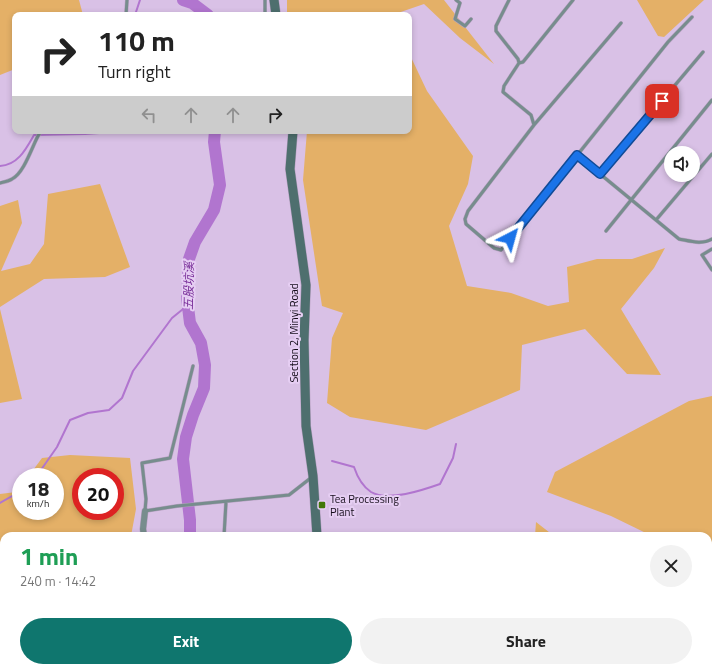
<!DOCTYPE html>
<meta charset="utf-8">
<style>
:root{--surface:#fff;--page:#f2f2f2;--text:#222;--muted:#767676;--accent:#0f766e}
body{margin:0;font-family:"Titillium Web","Noto Sans TC",sans-serif;background:var(--page);color:var(--text);height:100vh;display:flex;flex-direction:column;font-size:15px;white-space:nowrap}
*{box-sizing:border-box;margin:0}
p{font-size:13px;color:var(--muted)}
.icon{flex:none;width:22px;height:22px;fill:none;stroke:currentColor;stroke-width:2;stroke-linecap:round;stroke-linejoin:round}
.map{position:relative;flex:1;overflow:hidden}
.sheet{position:absolute;left:0px;top:532px;width:712px;height:140px;display:flex;flex-direction:column;background:var(--surface);border-radius:12px 12px 0 0;box-shadow:0 2px 6px #0003}
.sheet>*{flex:none}
.hud{position:absolute;left:12px;top:12px;width:400px;height:122px;border-radius:8px;box-shadow:0 2px 6px #0003;background:#fff;color:var(--text);overflow:hidden}
.buttons{position:absolute;left:664px;top:146px;display:grid;gap:8px}
.buttons a{display:grid;place-items:center;width:36px;height:36px;border-radius:50%;background:var(--surface);box-shadow:0 2px 6px #0003;font-size:20px}
.speed{position:absolute;left:12px;top:468px;display:flex;gap:8px;font-size:20px;font-weight:700;text-align:center}
.speed>*{display:grid;place-content:center;width:52px;height:52px;border-radius:50%;background:var(--surface);box-shadow:0 2px 6px #0003;line-height:1}
.speed small{font-size:10px;font-weight:400}
.speed .limit{border:6px solid #d22;background:#fff;color:#111}
.pin{position:absolute;display:grid;place-items:center;width:34px;height:34px;color:#fff;margin:-17px;border-radius:8px;box-shadow:0 2px 6px #0006}
.me{position:absolute;width:44px;margin:-22px;rotate:39deg;stroke-linejoin:round;filter:drop-shadow(0 0 3px #0008)}
.turn{display:flex;align-items:center;gap:14px;height:84px;padding:0 20px;font-size:18px}
.turn .icon{width:52px;height:52px;stroke-width:2.5}
.turn b{display:block;font-size:28px;line-height:34px}
.lanes{display:flex;align-items:center;height:38px;padding:0 20px;background:#0003;justify-content:center;gap:20px;direction:ltr}
.lanes .off{opacity:.35}
.round{display:grid;place-items:center;flex:none;width:42px;height:42px;border-radius:21px;background:var(--page)}
.headline{display:flex;align-items:center;justify-content:space-between;height:68px;padding:0 20px}
h1{font-size:24px;font-weight:700;line-height:30px;color:#1e9e55}
.action{display:flex;gap:8px;margin-top:auto;padding:8px 20px}
.action a{flex:1;height:46px;border-radius:24px;background:var(--accent);color:#fff;font-size:16px;font-weight:700;line-height:46px;text-align:center}
.action a+a{background:var(--page);color:var(--text)}
.map>svg:first-child{display:block}
.green{fill:#e4b067;fill-rule:evenodd}
.lines{fill:none;stroke-linecap:round;stroke-linejoin:round}
.stream{stroke:#b175cf;stroke-width:2}
.river{stroke:#b175cf;stroke-width:12}
.service-casing{stroke:#b6a1c1;stroke-width:4}
.minor-casing{stroke:#b6a1c1;stroke-width:7}
.secondary-casing{stroke:#b6a1c1;stroke-width:10}
.service{stroke:#778d8d;stroke-width:3}
.minor{stroke:#778d8d;stroke-width:6}
.secondary{stroke:#4e6f6e;stroke-width:9}
.route-casing{stroke:#114b97;stroke-width:10}
.route{stroke:#1a73e8;stroke-width:7}
.poi-dot{fill:#427809;stroke:#e6cef3;stroke-width:1.5}
.labels{text-anchor:middle;stroke-width:4;stroke-linejoin:round;paint-order:stroke}
.street-label{font-size:11px;fill:#150d1a;stroke:#e6cef3}
.poi-label{font-size:11px;fill:#150d1a;stroke:#e6cef3;text-anchor:start}
.water-label{font-size:12px;font-style:italic;fill:#772c97;stroke:#e6cef3}
</style>
<div class="map">
<svg width="712" height="672" viewBox="0 0 712 672">
<rect width="100%" height="100%" fill="#d9c1e6"/>
<!-- green -->
<path class="green" d="M 0,0 L 79,0 L 83,15 L 15,15 L 15,69 L 0,75 Z
M 287,0 L 444,0 L 494,64 L 460,38 L 424,4 L 392,15 L 287,15 Z
M 637,0 L 704,0 L 664,37 L 658,36 Z
M 409,53 L 427,91 L 473,156 L 468,184 L 449,226 L 467,286 L 511,293 L 548,306 L 569,302 L 567,267 L 597,259 L 632,259 L 665,248 L 654,268 L 621,309 L 661,375 L 627,374 L 585,329 L 522,345 L 520,390 L 426,430 L 350,417 L 327,403 L 332,338 L 343,313 L 322,306 L 303,180 L 307,131 L 409,131 Z
M 100,184 L 130,267 L 105,277 L 44,279 L 0,307 L 0,206 L 18,200 L 22,223 L 1,271 L 30,264 L 44,244 L 48,194 Z
M 0,309 L 22,399 L 0,403 Z
M 712,396 L 712,672 L 503,672 L 514,668 L 708,668 L 708,536 L 650,536 L 650,535 L 611,516 L 547,492 L 555,472 L 689,401 Z
M 70,455 L 130,458 L 136,509 L 131,536 L 4,536 L 4,565 L 0,567 L 0,494 L 16,492 L 21,485 L 21,511 L 55,511 L 55,477 L 28,477 L 42,458 ZM 81,477 L 115,477 L 115,511 L 81,511 Z
M 536,522 L 554,536 L 535,536 Z"/>
<g class="lines">
<!-- stream -->
<path class="stream" d="M 135,15 L 140,0
M 0,166 C 18,165 26,149 34,135 L 85,134 L 127,131
M 332,461 L 354,467 C 357,476 362,486 371,492 C 388,502 423,490 440,484 L 453,458 L 456,444
M 36,477 L 57,447 L 70,420 L 88,413 L 109,410 L 122,398 L 133,371 L 172,318 L 188,305
M 0,503 L 21,491
M 147,672 L 149,668"/>
<!-- river -->
<path class="river" d="M 183,0 L 192,3 L 208,15
M 190,536 L 190,520 L 183,459 L 186,437 L 193,415 L 204,388 L 205,365 L 201,343 L 190,323 L 187,299 L 189,259 L 195,242 L 214,210 L 220,185 L 214,142 L 215,131
M 180,668 L 181,672"/>
<defs>
<path id="service" d="M 456,0 L 460,3 L 455,19 L 465,26 L 471,19
M 509,0 L 496,26 L 496,31 L 518,59 L 519,63 L 504,86 L 503,92 L 531,115 L 534,125 L 468,211 L 465,219 L 466,224 L 494,248 L 501,250 L 668,42 L 692,17
M 126,15 L 127,0
M 265,15 L 265,0
M 519,63 L 523,62 L 573,0
M 534,125 L 621,23
M 577,155 L 679,239 C 690,241 702,245 712,239
M 600,174 L 703,52
M 0,183 C 4,182 9,181 12,179 C 24,173 32,147 38,136 L 41,131
M 656,220 L 712,154
M 606,231 L 712,100
M 712,249 L 702,255 L 712,270
M 193,366 L 170,458 L 142,463 L 146,499 L 145,511 L 177,506 L 289,495 L 312,477
M 224,536 L 226,502
M 210,672 L 210,668"/>
<path id="minor" d="M 144,536 L 143,529 L 145,511
M 411,668 L 412,672
M 69,672 L 73,668"/>
<path id="secondary" d="M 274,0 L 276,15
M 293,131 L 290,169 L 306,285 L 304,340 L 306,426 L 313,476 L 317,536
M 330,668 L 331,672"/>
</defs>
<!-- service casing -->
<use href="#service" class="service-casing"/>
<!-- minor casing -->
<use href="#minor" class="minor-casing"/>
<!-- secondary casing -->
<use href="#secondary" class="secondary-casing"/>
<!-- service -->
<use href="#service" class="service"/>
<!-- minor -->
<use href="#minor" class="minor"/>
<!-- secondary -->
<use href="#secondary" class="secondary"/>
</g>
<g class="lines">
<defs>
<path id="route" d="M 510,238 L 577,155 L 600,174 L 662,101"/>
</defs>
<!-- route casing -->
<use href="#route" class="route-casing"/>
<!-- route -->
<use href="#route" class="route"/>
</g>
<!-- markers -->
<rect class="poi-dot" x="318" y="501" width="8" height="8" rx="2"/>
<g class="labels">
<!-- street labels -->
<g class="street-label">
<text transform="translate(294 333) rotate(-90)" y="4">Section 2, Minyi Road</text>
</g>
<!-- poi labels -->
<g class="poi-label">
<text x="330" y="503">Tea Processing<tspan x="330" dy="13">Plant</tspan></text>
</g>
<!-- water labels -->
<g class="water-label">
<text transform="translate(189 286) rotate(-89)" y="4">五股坑溪</text>
</g>
</g>
</svg>
<div class="buttons">
<a><svg class="icon" aria-label="sound" viewBox="0 0 24 24"><path d="M4 9h4l5-4v14l-5-4H4zM17 9q2 3 0 6"/></svg></a>
</div>
<div class="speed"><div>18<small>km/h</small></div><div class="limit">20</div></div>
<div class="pin" style="left:662px;top:101px;background:#d93025"><svg class="icon" aria-label="arrive" viewBox="0 0 24 24"><path d="M6 21V4h12l-3 4 3 4H6"/></svg></div>
<svg class="me" style="left:510px;top:238px" viewBox="-20 -20 40 40"><path d="M0-17L14 15 0 8-14 15z" fill="#1a73e8" stroke="#fff" stroke-width="4"/></svg>
<div class="hud">
<div class="turn"><svg class="icon" aria-label="right" viewBox="0 0 24 24"><path d="M7 20v-9h11M14 6l5 5-5 5"/></svg><div><b>110 m</b>Turn right</div></div>
<div class="lanes"><svg class="icon off" aria-label="left" viewBox="0 0 24 24"><path d="M17 20v-9H6M10 6l-5 5 5 5"/></svg><svg class="icon off" aria-label="ahead" viewBox="0 0 24 24"><path d="M12 20V5M6 11l6-6 6 6"/></svg><svg class="icon off" aria-label="ahead" viewBox="0 0 24 24"><path d="M12 20V5M6 11l6-6 6 6"/></svg><svg class="icon" aria-label="right" viewBox="0 0 24 24"><path d="M7 20v-9h11M14 6l5 5-5 5"/></svg></div>
</div>
<section class="sheet">
<div class="headline"><div><h1>1 min</h1><p>240 m · 14:42</p></div><a class="round"><svg class="icon" aria-label="close" viewBox="0 0 24 24"><path d="M6 6l12 12M18 6L6 18"/></svg></a></div>
<div class="action"><a>Exit</a><a>Share</a></div>
</section>
</div>
